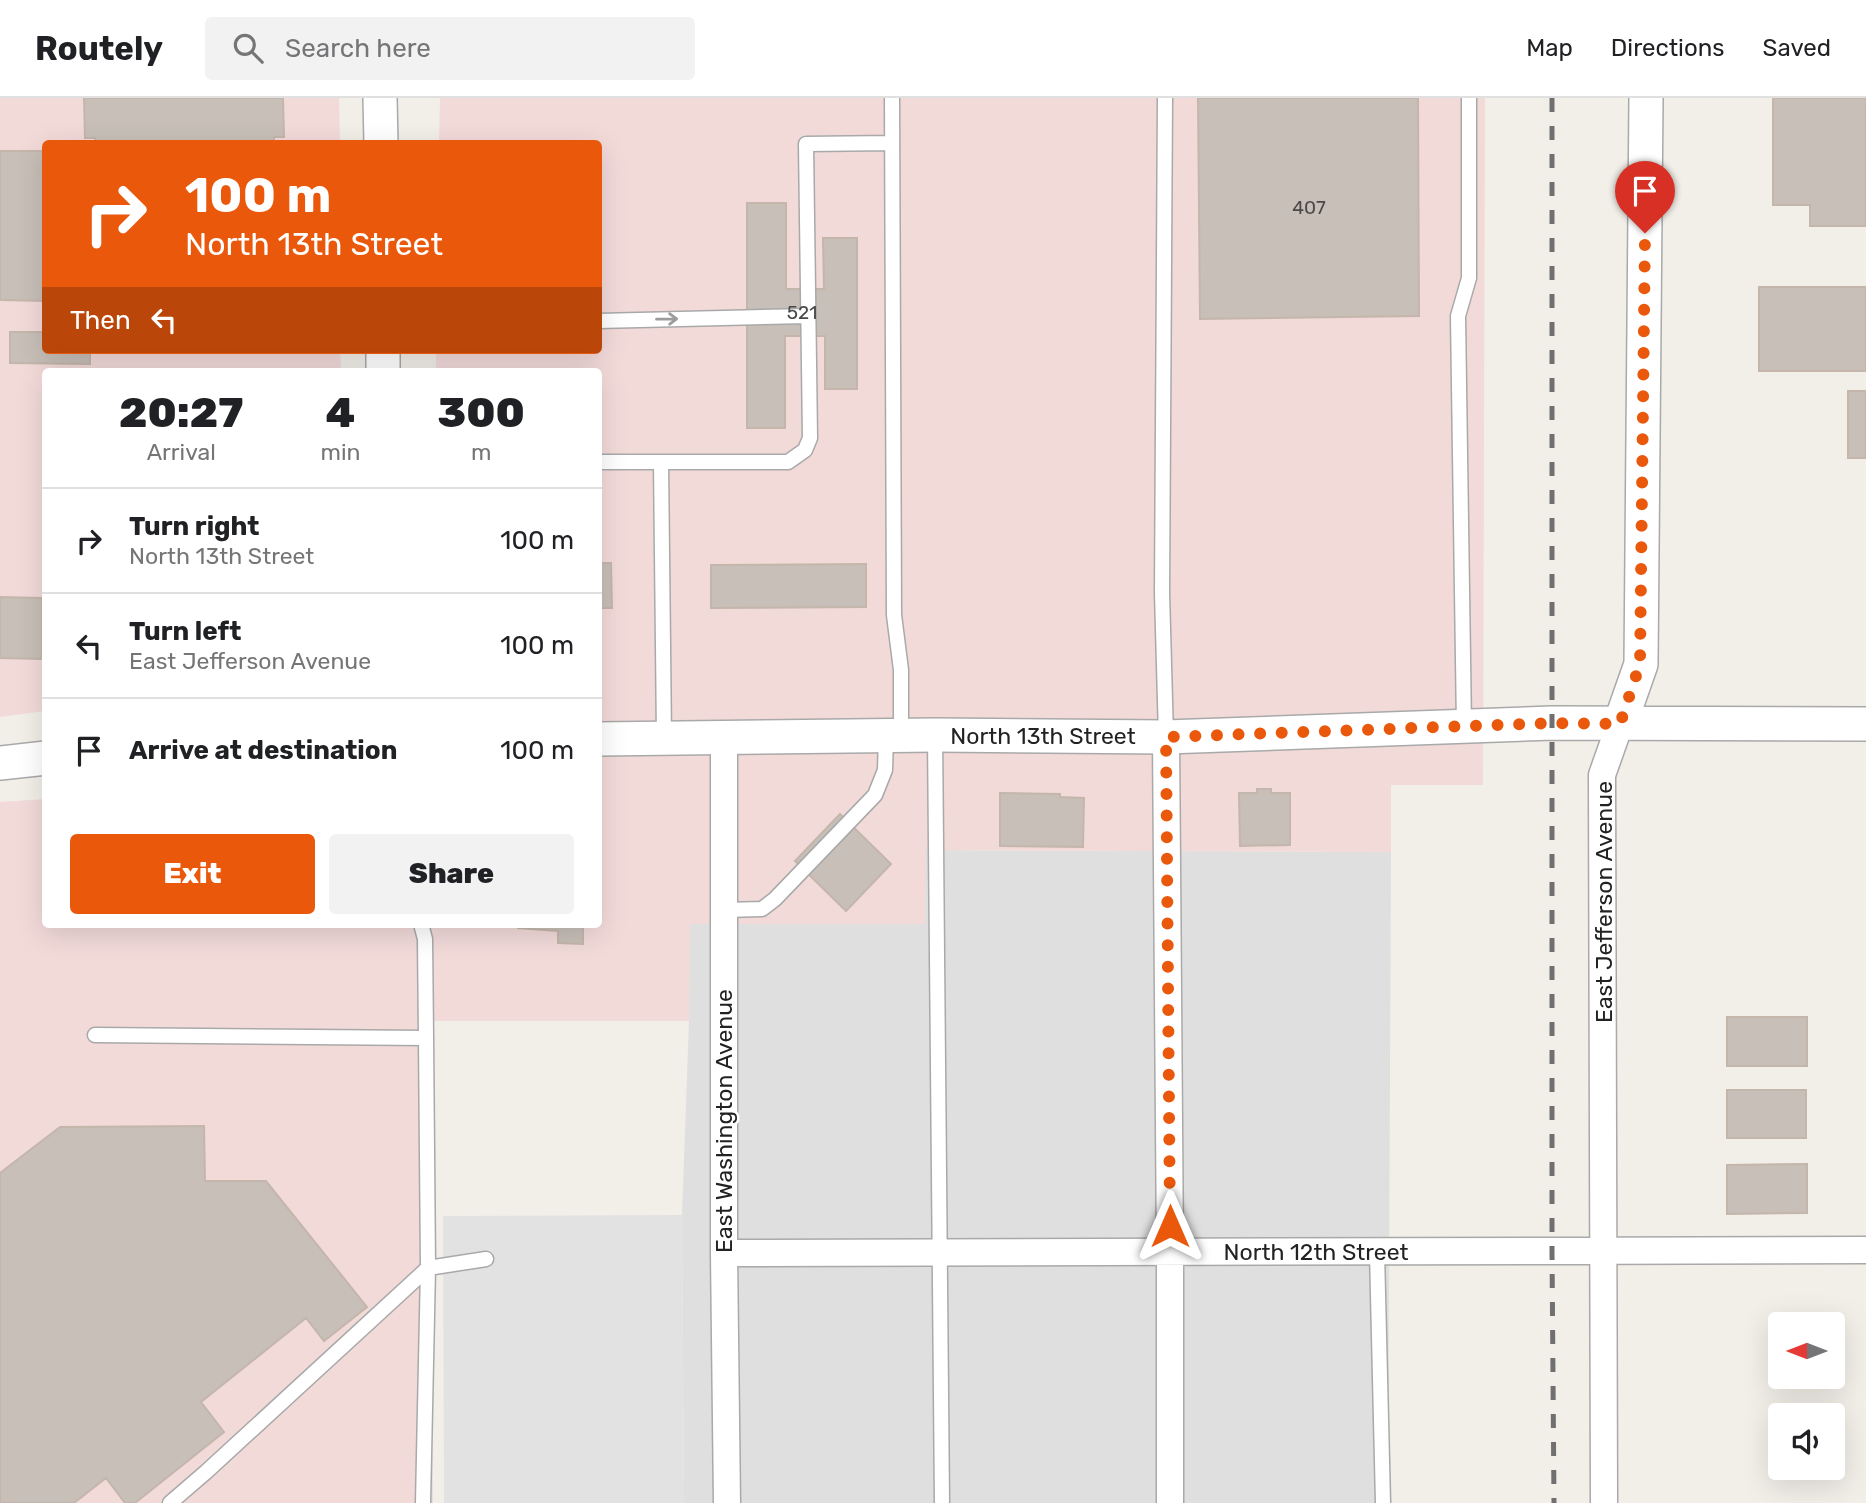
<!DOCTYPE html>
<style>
:root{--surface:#fff;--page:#f2f2f2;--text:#202124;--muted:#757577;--line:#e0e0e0;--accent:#ea580c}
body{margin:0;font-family:Rubik,sans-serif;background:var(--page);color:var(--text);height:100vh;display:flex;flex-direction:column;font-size:26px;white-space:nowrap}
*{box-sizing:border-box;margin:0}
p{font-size:23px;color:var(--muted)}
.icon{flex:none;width:38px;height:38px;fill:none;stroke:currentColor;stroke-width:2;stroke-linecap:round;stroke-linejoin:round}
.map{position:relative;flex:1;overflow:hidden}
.drawer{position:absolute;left:42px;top:270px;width:560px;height:560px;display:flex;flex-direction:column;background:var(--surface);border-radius:7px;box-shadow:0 7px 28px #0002}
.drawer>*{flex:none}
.top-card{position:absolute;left:42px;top:42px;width:560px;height:214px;border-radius:7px;box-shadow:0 7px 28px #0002;background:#ea580c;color:#fff;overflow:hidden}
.needle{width:46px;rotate:270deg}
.tools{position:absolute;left:1768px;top:1214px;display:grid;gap:14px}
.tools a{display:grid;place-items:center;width:77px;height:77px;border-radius:7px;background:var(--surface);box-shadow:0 7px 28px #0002;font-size:35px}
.pin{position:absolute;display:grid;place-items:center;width:60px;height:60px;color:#fff;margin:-72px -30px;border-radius:50% 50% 50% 0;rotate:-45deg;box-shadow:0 0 7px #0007}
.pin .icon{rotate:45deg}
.me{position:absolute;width:77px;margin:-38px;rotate:0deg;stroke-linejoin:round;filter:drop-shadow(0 0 5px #0008)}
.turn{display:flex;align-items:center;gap:24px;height:147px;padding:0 28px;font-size:32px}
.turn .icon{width:91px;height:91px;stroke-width:2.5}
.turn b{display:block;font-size:49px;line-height:60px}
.then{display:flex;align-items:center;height:66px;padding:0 28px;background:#0003;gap:14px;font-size:26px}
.eta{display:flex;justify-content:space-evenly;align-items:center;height:119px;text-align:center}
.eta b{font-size:42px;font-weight:800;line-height:49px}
.button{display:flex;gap:14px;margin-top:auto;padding:14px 28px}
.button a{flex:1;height:80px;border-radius:7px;background:var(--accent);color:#fff;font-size:28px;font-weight:800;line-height:80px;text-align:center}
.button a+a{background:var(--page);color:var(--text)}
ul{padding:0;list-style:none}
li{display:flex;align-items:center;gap:21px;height:105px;padding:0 28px;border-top:2px solid var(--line)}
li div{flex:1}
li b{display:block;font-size:26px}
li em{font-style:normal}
header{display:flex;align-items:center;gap:42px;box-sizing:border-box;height:98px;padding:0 35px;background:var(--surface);border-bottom:2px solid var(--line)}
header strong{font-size:33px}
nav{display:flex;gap:38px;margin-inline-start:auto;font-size:24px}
.search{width:490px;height:63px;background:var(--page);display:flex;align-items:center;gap:18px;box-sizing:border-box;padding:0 24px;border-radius:7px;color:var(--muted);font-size:26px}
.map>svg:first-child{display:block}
.residential{fill:#e0dfdf}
.commercial{fill:#f2dad9}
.parking{fill:#e2e2e2}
.building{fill:#c7bfb8;stroke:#c4b6ab;stroke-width:2}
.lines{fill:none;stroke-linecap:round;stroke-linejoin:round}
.service-casing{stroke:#a9a9a9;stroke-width:17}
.minor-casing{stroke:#a9a9a9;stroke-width:29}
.tertiary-casing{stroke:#a9a9a9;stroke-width:36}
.service{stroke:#fff;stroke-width:14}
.minor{stroke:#fff;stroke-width:26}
.tertiary{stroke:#fff;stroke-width:33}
.rail{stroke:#707070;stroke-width:5;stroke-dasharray:14 14;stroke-linecap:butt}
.oneway{stroke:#9c9c9c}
.route{stroke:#ea580c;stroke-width:12;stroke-dasharray:0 21.6}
.labels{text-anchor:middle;stroke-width:5;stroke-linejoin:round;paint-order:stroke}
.number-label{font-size:19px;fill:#4b4948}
.street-label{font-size:23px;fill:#222;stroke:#fff}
</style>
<header>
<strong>Routely</strong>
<div class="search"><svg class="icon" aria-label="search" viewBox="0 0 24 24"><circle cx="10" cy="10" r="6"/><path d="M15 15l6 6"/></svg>Search here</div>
<nav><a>Map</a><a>Directions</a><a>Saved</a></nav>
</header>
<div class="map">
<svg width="1866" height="1405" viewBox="0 0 1866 1405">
<rect width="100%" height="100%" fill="#f2efe9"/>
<!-- residential -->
<path class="residential" d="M 925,752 L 1391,754 L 1388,1405 L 684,1405 L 682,1117 L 689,923 L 689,825 L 925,826 Z"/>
<!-- commercial -->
<path class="commercial" d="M 0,0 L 339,0 L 340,45 L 46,46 L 46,252 L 340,252 L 341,273 L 46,273 L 45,613 L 0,619 Z
M 440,0 L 1485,0 L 1483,687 L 1391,687 L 1391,754 L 926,752 L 925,826 L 690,826 L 689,923 L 430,923 L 433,1405 L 0,1405 L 0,704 L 45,701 L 46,826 L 598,826 L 598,273 L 436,273 L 436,252 L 598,252 L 598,46 L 439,45 Z"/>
<!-- parking -->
<path class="parking" d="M 682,1117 L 684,1405 L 444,1405 L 443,1118 Z"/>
<!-- building -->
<path class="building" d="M 84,0 L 283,0 L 284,39 L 274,39 L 274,46 L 95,46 L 95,40 L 85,40 Z
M 1198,0 L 1418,0 L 1419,218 L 1200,221 Z
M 1773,0 L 1866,0 L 1866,128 L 1810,128 L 1810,107 L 1773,107 Z
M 0,53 L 46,53 L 46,203 L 0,202 Z
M 747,105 L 786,105 L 786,191 L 824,191 L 823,140 L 857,140 L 857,291 L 825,291 L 825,238 L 785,238 L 785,330 L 747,330 Z
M 1759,189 L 1866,189 L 1866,273 L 1759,273 Z
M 10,234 L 46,234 L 46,252 L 90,252 L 90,266 L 10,265 Z
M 1848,293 L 1866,293 L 1866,360 L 1848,360 Z
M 598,465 L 611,465 L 612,510 L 598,510 Z
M 866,466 L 866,509 L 711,510 L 711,467 Z
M 0,499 L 42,500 L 42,561 L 0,560 Z
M 1257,691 L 1271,691 L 1271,695 L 1290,695 L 1290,747 L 1240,748 L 1239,695 L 1257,695 Z
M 1000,695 L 1060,696 L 1060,699 L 1084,700 L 1083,749 L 1000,748 Z
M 840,716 L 891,766 L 846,813 L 795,763 Z
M 518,826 L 589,826 L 589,829 L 583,829 L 583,846 L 558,845 L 558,833 L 518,830 Z
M 1727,919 L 1807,919 L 1807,968 L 1727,968 Z
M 1727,992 L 1806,992 L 1806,1040 L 1727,1040 Z
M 204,1028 L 205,1083 L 266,1083 L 367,1209 L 324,1243 L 306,1220 L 201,1304 L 224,1334 L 135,1405 L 125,1405 L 106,1380 L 74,1405 L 0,1405 L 0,1075 L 60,1029 Z
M 1807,1066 L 1807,1115 L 1727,1116 L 1727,1067 Z"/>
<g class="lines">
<defs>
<path id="service" d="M 892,0 L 894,517 L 901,572 L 901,638
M 1165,0 L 1162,495 L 1166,639
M 598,223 L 808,218
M 598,364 L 788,364 L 805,352 L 810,340 L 806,46 L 892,45
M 661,364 L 664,640
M 1464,629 L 1458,218 L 1469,180 L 1469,0
M 935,637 L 942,1405
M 724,812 L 762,811 L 775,801 L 875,697 L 885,672 L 886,638
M 95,937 L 426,940 L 425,841 L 421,826
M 1377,1154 L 1383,1405
M 170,1405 L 206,1374 L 428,1170 L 486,1161
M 423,1405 L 428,1170 L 426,940"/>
<path id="minor" d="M 1166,639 L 1170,1155 L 1170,1405
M 724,640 L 724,1155 L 727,1405
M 724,1155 L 1866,1152
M 1604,1405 L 1602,677 L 1620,626"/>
<path id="tertiary" d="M 380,0 L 381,46
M 383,252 L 383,273
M 1620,626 L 1641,566 L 1646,0
M 598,641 L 935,637 L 1166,639 L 1552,625 L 1866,626
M 0,665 L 46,660"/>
</defs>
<!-- service casing -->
<use href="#service" class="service-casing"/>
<!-- minor casing -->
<use href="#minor" class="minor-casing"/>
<!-- tertiary casing -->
<use href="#tertiary" class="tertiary-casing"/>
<!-- service -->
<use href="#service" class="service"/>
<!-- minor -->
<use href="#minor" class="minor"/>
<!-- tertiary -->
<use href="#tertiary" class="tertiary"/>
<!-- rail -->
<path class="rail" d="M 1552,0 L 1552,1153 L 1554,1405"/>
</g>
<!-- one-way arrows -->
<defs><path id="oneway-shaft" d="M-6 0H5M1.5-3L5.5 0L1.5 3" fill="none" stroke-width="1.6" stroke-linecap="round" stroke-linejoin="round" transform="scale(1.75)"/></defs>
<use class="oneway" href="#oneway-shaft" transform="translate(667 221) rotate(-1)"/>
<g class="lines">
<!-- route -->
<path class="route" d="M 1170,1128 L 1166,639 L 1552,625 L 1620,626 L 1640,566 L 1645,135"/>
</g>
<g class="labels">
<!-- number labels -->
<g class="number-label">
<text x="1309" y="116">407</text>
<text x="802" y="221">521</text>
</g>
<!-- street labels -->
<g class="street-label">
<text x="1043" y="646">North 13th Street</text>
<text transform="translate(1604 804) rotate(-90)" y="8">East Jefferson Avenue</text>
<text transform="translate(724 1023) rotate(-90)" y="8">East Washington Avenue</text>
<text x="1316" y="1162">North 12th Street</text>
</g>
</g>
</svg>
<div class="tools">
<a><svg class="needle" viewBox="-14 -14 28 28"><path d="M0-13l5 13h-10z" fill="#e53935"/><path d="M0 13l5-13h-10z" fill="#757577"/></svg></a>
<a><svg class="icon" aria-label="sound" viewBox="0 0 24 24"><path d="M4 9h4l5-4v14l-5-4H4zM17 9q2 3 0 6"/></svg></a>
</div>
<div class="pin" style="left:1645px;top:135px;background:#d93025"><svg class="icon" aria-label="arrive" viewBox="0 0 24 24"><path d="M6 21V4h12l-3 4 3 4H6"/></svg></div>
<svg class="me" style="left:1170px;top:1128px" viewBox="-20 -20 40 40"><path d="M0-17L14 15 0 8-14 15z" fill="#ea580c" stroke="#fff" stroke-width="4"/></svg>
<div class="top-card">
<div class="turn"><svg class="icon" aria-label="right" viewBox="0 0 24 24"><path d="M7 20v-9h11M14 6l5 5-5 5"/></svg><div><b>100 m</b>North 13th Street</div></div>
<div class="then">Then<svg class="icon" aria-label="left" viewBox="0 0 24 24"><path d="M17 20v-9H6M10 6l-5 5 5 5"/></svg></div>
</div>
<section class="drawer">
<div class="eta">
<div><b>20:27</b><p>Arrival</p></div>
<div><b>4</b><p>min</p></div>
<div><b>300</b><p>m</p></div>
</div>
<ul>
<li><svg class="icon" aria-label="right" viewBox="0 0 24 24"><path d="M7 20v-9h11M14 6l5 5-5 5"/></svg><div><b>Turn right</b><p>North 13th Street</p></div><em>100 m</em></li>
<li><svg class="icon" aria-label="left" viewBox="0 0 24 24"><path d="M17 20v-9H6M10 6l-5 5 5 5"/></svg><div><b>Turn left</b><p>East Jefferson Avenue</p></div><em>100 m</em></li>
<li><svg class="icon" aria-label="arrive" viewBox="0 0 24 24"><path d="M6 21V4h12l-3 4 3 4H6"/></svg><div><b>Arrive at destination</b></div><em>100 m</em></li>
</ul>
<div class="button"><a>Exit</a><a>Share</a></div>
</section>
</div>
